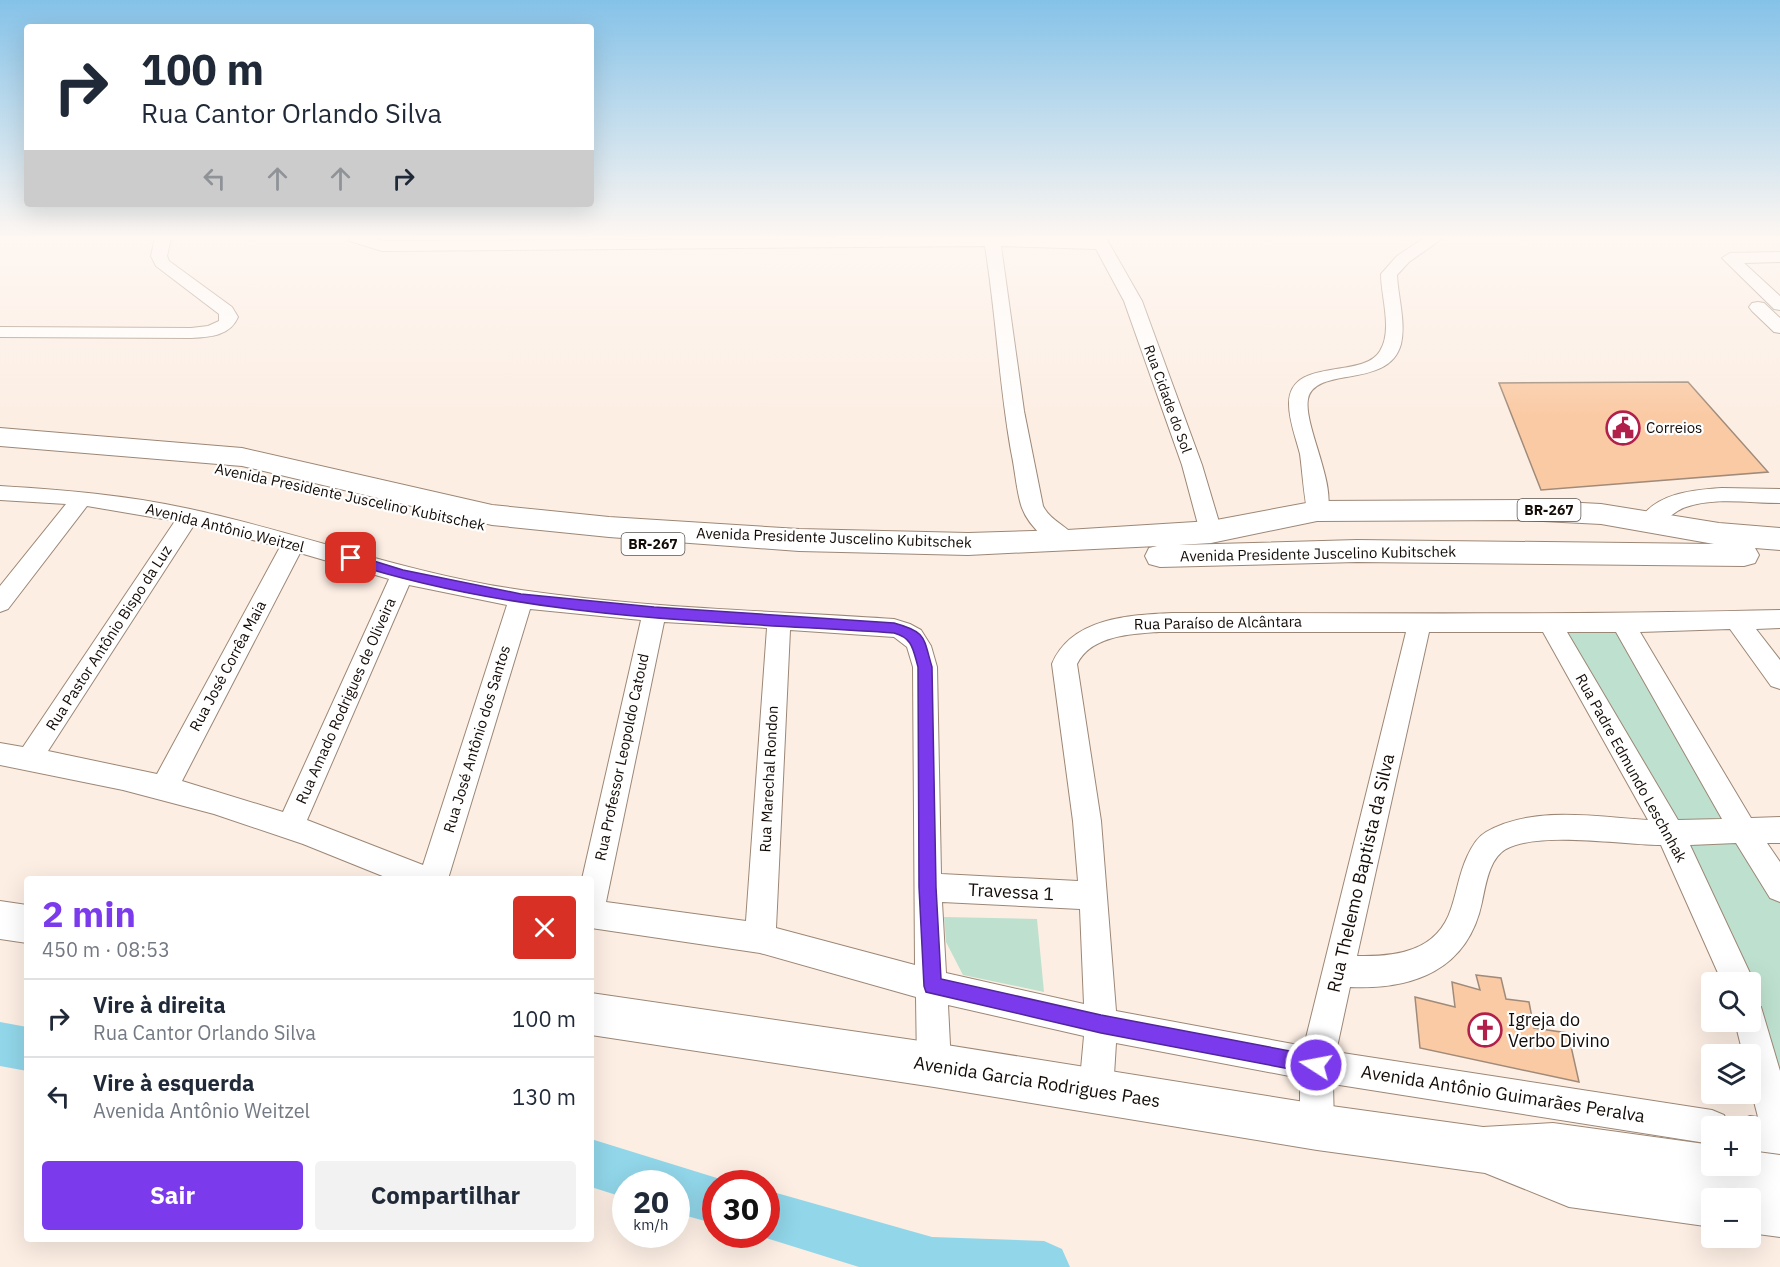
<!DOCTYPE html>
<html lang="pt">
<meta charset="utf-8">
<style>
:root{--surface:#fff;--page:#f2f2f3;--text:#1f2937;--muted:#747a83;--line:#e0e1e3;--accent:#7c3aed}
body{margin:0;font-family:"IBM Plex Sans",sans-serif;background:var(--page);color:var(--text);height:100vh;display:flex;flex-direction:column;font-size:22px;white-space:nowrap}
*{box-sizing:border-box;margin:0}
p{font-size:20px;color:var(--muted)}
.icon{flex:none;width:33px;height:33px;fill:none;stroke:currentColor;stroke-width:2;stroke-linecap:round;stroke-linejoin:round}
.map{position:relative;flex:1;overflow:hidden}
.details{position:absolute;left:24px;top:876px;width:570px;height:366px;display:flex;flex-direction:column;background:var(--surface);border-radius:6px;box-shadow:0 6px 24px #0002}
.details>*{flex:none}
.top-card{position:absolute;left:24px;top:24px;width:570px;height:183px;border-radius:6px;box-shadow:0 6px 24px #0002;background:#fff;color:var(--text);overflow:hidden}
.fabs{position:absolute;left:1701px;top:972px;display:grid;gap:12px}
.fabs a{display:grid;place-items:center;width:60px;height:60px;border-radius:6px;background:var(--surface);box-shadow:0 6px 24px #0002;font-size:30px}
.speed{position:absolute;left:612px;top:1170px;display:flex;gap:12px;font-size:30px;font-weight:700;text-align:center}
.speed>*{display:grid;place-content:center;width:78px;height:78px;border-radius:50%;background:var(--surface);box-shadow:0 6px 24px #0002;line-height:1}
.speed small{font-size:15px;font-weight:400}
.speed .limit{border:9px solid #d22;background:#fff;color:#111}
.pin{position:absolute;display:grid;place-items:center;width:51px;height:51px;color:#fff;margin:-26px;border-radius:12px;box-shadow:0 3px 9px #0006}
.me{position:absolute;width:66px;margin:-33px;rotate:281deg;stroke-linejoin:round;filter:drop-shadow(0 0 4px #0008)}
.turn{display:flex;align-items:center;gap:21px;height:126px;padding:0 18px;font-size:27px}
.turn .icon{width:78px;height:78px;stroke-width:2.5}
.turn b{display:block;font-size:42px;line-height:51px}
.lanes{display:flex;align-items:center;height:57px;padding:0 18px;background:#0003;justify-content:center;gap:30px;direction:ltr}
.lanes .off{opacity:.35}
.round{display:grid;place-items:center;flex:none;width:63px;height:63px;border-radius:6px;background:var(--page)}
.headline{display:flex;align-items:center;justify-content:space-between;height:102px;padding:0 18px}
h1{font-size:36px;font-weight:700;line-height:45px;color:var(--accent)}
.cta{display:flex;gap:12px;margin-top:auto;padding:12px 18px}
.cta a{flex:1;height:69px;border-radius:6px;background:var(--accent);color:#fff;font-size:24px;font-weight:700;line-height:69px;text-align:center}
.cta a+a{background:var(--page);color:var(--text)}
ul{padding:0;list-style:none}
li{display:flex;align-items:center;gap:18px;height:78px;padding:0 18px;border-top:2px solid var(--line)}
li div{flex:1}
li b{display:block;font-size:22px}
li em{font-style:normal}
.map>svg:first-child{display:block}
.green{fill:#bee1cf}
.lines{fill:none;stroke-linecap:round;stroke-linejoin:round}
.river{fill:#91d6e9;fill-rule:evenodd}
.building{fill:#facaa4;stroke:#a08b7a;stroke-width:1.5}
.minor-casing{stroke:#9c8776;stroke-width:2}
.major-casing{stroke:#9c8776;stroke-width:2}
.highway-casing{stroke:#9c8776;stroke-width:2}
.minor{fill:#fff;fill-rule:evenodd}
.major{fill:#fff;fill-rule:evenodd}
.highway{fill:#fff;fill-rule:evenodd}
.route{fill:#7c3aed;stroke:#51269a;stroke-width:1.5}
.labels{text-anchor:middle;stroke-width:4.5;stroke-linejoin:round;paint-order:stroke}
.far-street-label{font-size:14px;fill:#130b06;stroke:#fff}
.shield{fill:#fff;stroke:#5a5451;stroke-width:1.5}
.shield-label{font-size:14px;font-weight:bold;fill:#130b06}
.poi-label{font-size:15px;fill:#130b06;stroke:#fff;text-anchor:start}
.street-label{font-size:15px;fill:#130b06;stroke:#fff}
.near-street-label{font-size:18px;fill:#130b06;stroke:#fff}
.near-poi-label{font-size:18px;fill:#130b06;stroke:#fff;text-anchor:start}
</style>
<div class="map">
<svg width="1780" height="1267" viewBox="0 0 1780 1267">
<rect width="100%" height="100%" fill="#fceee3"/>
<!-- green -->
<path class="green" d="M 1618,620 L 1780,891 L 1780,1102 L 1760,1006 L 1750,982 L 1748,982 L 1673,831 L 1557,621 Z
M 944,917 L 1037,919 L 1044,992 L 963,975 L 946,942 Z"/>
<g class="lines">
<!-- river -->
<path class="river" d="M 0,1022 L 27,1027 L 27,1071 L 0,1066 Z
M 591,1139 L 733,1183 L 716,1184 L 716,1224 L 676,1213 L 676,1184 L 626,1184 L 626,1198 L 591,1187 Z
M 766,1190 L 932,1237 L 1044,1241 L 1062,1249 L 1070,1267 L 859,1267 L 753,1234 L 766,1234 Z"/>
</g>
<!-- building -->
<path class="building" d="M 1688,382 L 1768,472 L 1541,490 L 1499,383 Z
M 1476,975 L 1501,978 L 1506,999 L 1529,1002 L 1534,1028 L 1568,1033 L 1579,1082 L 1420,1048 L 1415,997 L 1455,1007 L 1452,982 L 1480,990 Z"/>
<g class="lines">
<defs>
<path id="minor" d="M 155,238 L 171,238 L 167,256 L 169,261 L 232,307 L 238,317 C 230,336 210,337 191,338 L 0,337 L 0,327 L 191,328 L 208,326 L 219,321 L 219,314 L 156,266 L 151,256 Z
M 348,238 L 373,238 L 383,241 L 1106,238 L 1142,301 L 1202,465 L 1222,532 L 1219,537 L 1211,540 L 1203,537 L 1200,532 L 1182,465 L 1124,301 L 1096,249 L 1001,246 L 1024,411 L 1043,506 C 1051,522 1069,526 1078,541 L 1075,546 C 1054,553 1027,525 1021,505 C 1016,488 1015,469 1011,451 C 999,383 996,314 985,246 L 382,251 L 350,241 Z
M 1424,238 L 1443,238 L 1409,262 L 1397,275 C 1398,297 1406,322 1401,344 C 1389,390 1315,365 1308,399 C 1303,426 1340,490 1325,516 L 1317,518 L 1309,516 C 1305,509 1302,467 1300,454 C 1296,438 1289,421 1289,404 C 1289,356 1363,380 1380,351 C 1393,330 1381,297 1381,274 L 1397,256 Z
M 1780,252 L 1780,262 L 1744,263 L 1780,296 L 1780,310 L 1774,309 L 1722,258 L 1730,253 Z
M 1758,302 L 1764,303 L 1780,318 L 1780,333 L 1774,332 L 1752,311 L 1749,307 L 1752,303 Z
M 0,486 C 64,490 127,495 190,509 C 301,533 408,574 521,590 C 644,608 770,611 894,619 L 910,624 L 921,630 L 931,646 L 937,667 L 941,874 L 1078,881 L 1073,821 L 1052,664 C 1071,618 1129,615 1172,613 C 1376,613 1577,615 1780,610 L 1780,628 L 1756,629 L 1780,660 L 1780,689 L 1771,686 L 1730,629 L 1640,632 L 1751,818 L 1780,817 L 1780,843 L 1767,843 L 1780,862 L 1780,902 L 1770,898 L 1736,843 L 1690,845 L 1749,971 L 1754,982 L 1750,990 L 1750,982 L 1722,982 L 1661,845 C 1623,845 1539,831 1506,849 C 1489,859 1486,884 1482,902 C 1468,970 1413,990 1350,987 L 1336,1052 L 1712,1110 L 1724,1115 L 1729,1126 L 1712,1126 L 1712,1144 L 1333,1084 L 1334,1127 L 1329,1139 L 1317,1144 L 1305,1139 L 1300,1127 L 1300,1078 L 1116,1043 L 1113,1091 L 1108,1103 L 1096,1108 L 1084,1103 L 1079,1091 L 1084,1036 L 948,1005 L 951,1065 L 946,1077 L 934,1082 L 922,1077 L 917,1065 L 916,997 L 760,953 L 591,928 L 591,879 L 582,879 L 641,620 L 530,609 L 448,879 L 390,879 L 303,844 L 214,814 L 123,790 L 0,765 L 0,743 L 23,747 L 175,521 L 87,506 L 8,609 L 0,612 L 0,586 L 66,504 L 0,500 ZM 194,525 L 280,547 L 157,774 L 48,751 ZM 300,553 L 389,579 L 283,812 L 182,781 ZM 409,585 L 507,605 L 423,865 L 307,820 ZM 664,622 L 767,628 L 746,921 L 606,902 ZM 790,630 L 894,637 L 907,647 L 913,667 L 915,965 L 776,928 ZM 1159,632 L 1406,632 L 1304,1046 L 1116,1011 L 1101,821 L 1077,664 C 1091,635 1132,634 1159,632 ZM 1429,632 L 1543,632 L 1648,820 C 1597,817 1533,805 1486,832 C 1477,837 1471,848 1467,857 C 1459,874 1457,892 1451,909 C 1437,952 1395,957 1357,956 ZM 1567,632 L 1616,632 L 1722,819 L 1678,820 ZM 942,902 L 1080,909 L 1084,1004 L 946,973 Z
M 1722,488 L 1780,489 L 1780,503 C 1750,503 1715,497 1686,507 C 1669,512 1660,533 1641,527 L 1638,522 C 1655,493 1692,490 1722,488 Z
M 1750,1002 L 1761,1007 L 1780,1071 L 1780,1154 L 1750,1150 L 1750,1126 L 1735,1126 L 1738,1121 L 1750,1116 L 1758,1117 L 1750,1086 L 1750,1054 L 1743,1054 L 1735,1022 L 1750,1022 Z"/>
<path id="major" d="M 0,901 L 27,905 L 27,943 L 0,939 Z
M 591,993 L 934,1043 L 1317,1104 L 1483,1127 L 1553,1123 L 1712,1145 L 1712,1166 L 1750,1166 L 1750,1151 L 1780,1155 L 1780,1237 L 1750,1233 L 1750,1198 L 1712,1198 L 1712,1227 L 1569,1207 L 1485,1173 L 1317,1150 L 934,1087 L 591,1035 Z"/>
<path id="highway" d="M 0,428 L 242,448 L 492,505 L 609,517 L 799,529 L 968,533 L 1067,530 L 1211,521 L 1317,501 L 1523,500 L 1601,504 L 1719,523 L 1780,528 L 1780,550 L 1755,548 L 1759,555 L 1755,563 L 1744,566 L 1357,562 L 1160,567 L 1149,564 L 1145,556 L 1149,548 L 1157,546 L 968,555 L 799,551 L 609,537 L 492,525 L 242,466 L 0,446 ZM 1523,520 L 1601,524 L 1714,544 L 1357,540 L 1179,545 L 1211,543 L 1317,521 Z"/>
</defs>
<!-- minor casing -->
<use href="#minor" class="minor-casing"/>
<!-- major casing -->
<use href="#major" class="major-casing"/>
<!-- highway casing -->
<use href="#highway" class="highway-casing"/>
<!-- minor -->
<use href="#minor" class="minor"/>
<!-- major -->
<use href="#major" class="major"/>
<!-- highway -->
<use href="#highway" class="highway"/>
</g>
<!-- sky -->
<linearGradient id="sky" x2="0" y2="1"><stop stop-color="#85c2e8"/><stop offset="0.57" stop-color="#fef7f2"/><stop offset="1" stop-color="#fef7f2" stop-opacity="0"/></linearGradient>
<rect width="1780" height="416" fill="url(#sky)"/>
<!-- route -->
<path class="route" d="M 351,554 L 403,570 L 521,594 L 654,607 L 894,623 C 927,632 923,637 932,667 L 936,887 L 941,979 L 1101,1015 L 1316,1056 L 1322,1058 L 1325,1065 L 1322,1072 L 1316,1074 L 1101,1033 L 926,992 L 924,986 L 919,887 L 918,667 C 913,650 913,638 894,633 C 711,621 523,619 347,562 L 345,558 Z"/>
<!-- icons -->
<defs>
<symbol id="civic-ring" viewBox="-11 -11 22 22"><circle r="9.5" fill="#fff" stroke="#b11f4b" stroke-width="1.5"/><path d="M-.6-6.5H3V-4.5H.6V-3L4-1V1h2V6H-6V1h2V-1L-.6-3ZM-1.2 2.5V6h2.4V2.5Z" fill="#b11f4b"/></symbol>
<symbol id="church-ring" viewBox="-11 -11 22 22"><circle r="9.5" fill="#fff" stroke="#b11f4b" stroke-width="1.5"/><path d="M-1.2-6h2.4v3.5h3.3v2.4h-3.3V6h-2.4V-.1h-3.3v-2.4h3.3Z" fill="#b11f4b"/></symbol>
</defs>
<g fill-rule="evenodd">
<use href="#civic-ring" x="1604" y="409" width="38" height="38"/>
<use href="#church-ring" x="1466" y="1011" width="38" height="38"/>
</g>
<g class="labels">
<!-- far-street labels -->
<g class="far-street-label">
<text transform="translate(1168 399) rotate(70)" y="5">Rua Cidade do Sol</text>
</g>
<!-- shield labels -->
<g class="shield">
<rect x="1517.5" y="499" width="63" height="22" rx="4.5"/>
<rect x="621.5" y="533" width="63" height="22" rx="4.5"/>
</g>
<g class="shield-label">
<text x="1549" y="515">BR-267</text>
<text x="653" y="549">BR-267</text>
</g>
<!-- poi labels -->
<g class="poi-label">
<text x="1646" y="433">Correios</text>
</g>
<!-- street labels -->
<g class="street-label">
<text transform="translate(350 497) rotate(12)" y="5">Avenida Presidente Juscelino Kubitschek</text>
<text transform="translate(225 528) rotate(14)" y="5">Avenida Antônio Weitzel</text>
<text transform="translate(834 538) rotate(2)" y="5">Avenida Presidente Juscelino Kubitschek</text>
<text transform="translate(1318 554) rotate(-1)" y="5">Avenida Presidente Juscelino Kubitschek</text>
<text transform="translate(1218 623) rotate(-1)" y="5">Rua Paraíso de Alcântara</text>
<text transform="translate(109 638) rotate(-57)" y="5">Rua Pastor Antônio Bispo da Luz</text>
<text transform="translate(228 666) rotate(-62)" y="5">Rua José Corrêa Maia</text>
<text transform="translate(346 701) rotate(-66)" y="5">Rua Amado Rodrigues de Oliveira</text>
<text transform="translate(477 739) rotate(-73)" y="5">Rua José Antônio dos Santos</text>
<text transform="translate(622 757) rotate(-78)" y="5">Rua Professor Leopoldo Catoud</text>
<text transform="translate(1631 768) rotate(61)" y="5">Rua Padre Edmundo Leschnhak</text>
<text transform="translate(769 779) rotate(-87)" y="5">Rua Marechal Rondon</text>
</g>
<!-- near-street labels -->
<g class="near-street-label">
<text transform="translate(1361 873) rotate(-77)" y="6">Rua Thelemo Baptista da Silva</text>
<text transform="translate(1011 892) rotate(3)" y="6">Travessa 1</text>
<text transform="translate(1037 1082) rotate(9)" y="6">Avenida Garcia Rodrigues Paes</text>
<text transform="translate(1503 1094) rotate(9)" y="6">Avenida Antônio Guimarães Peralva</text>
</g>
<!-- near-poi labels -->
<g class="near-poi-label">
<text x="1508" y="1026">Igreja do<tspan x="1508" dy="21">Verbo Divino</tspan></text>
</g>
</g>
</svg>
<div class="fabs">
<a><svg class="icon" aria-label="search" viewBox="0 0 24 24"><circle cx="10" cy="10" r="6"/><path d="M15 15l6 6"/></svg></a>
<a><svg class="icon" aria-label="layers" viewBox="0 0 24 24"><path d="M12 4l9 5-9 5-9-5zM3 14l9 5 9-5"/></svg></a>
<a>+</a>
<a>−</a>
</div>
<div class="speed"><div>20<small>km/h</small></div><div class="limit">30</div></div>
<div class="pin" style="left:351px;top:558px;background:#d93025"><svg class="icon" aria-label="arrive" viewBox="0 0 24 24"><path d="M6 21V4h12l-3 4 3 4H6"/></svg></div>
<svg class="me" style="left:1316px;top:1065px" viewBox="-20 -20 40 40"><circle r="17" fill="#7c3aed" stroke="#fff" stroke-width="3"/><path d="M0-11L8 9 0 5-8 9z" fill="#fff"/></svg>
<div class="top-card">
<div class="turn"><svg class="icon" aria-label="right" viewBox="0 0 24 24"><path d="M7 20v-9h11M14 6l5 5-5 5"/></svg><div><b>100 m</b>Rua Cantor Orlando Silva</div></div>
<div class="lanes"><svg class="icon off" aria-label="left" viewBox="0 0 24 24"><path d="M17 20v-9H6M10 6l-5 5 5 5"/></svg><svg class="icon off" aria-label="ahead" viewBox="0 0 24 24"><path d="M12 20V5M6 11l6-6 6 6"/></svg><svg class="icon off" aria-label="ahead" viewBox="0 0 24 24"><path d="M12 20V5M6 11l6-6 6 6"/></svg><svg class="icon" aria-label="right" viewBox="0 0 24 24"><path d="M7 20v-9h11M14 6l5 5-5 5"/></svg></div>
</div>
<section class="details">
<div class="headline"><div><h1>2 min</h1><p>450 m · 08:53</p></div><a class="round" style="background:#d93025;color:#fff"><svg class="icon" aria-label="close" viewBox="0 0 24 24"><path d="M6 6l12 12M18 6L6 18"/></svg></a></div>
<ul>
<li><svg class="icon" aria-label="right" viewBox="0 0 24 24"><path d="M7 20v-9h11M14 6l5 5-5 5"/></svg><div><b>Vire à direita</b><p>Rua Cantor Orlando Silva</p></div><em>100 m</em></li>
<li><svg class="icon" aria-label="left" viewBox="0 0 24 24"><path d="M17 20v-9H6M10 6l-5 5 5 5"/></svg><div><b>Vire à esquerda</b><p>Avenida Antônio Weitzel</p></div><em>130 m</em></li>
</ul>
<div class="cta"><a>Sair</a><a>Compartilhar</a></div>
</section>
</div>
